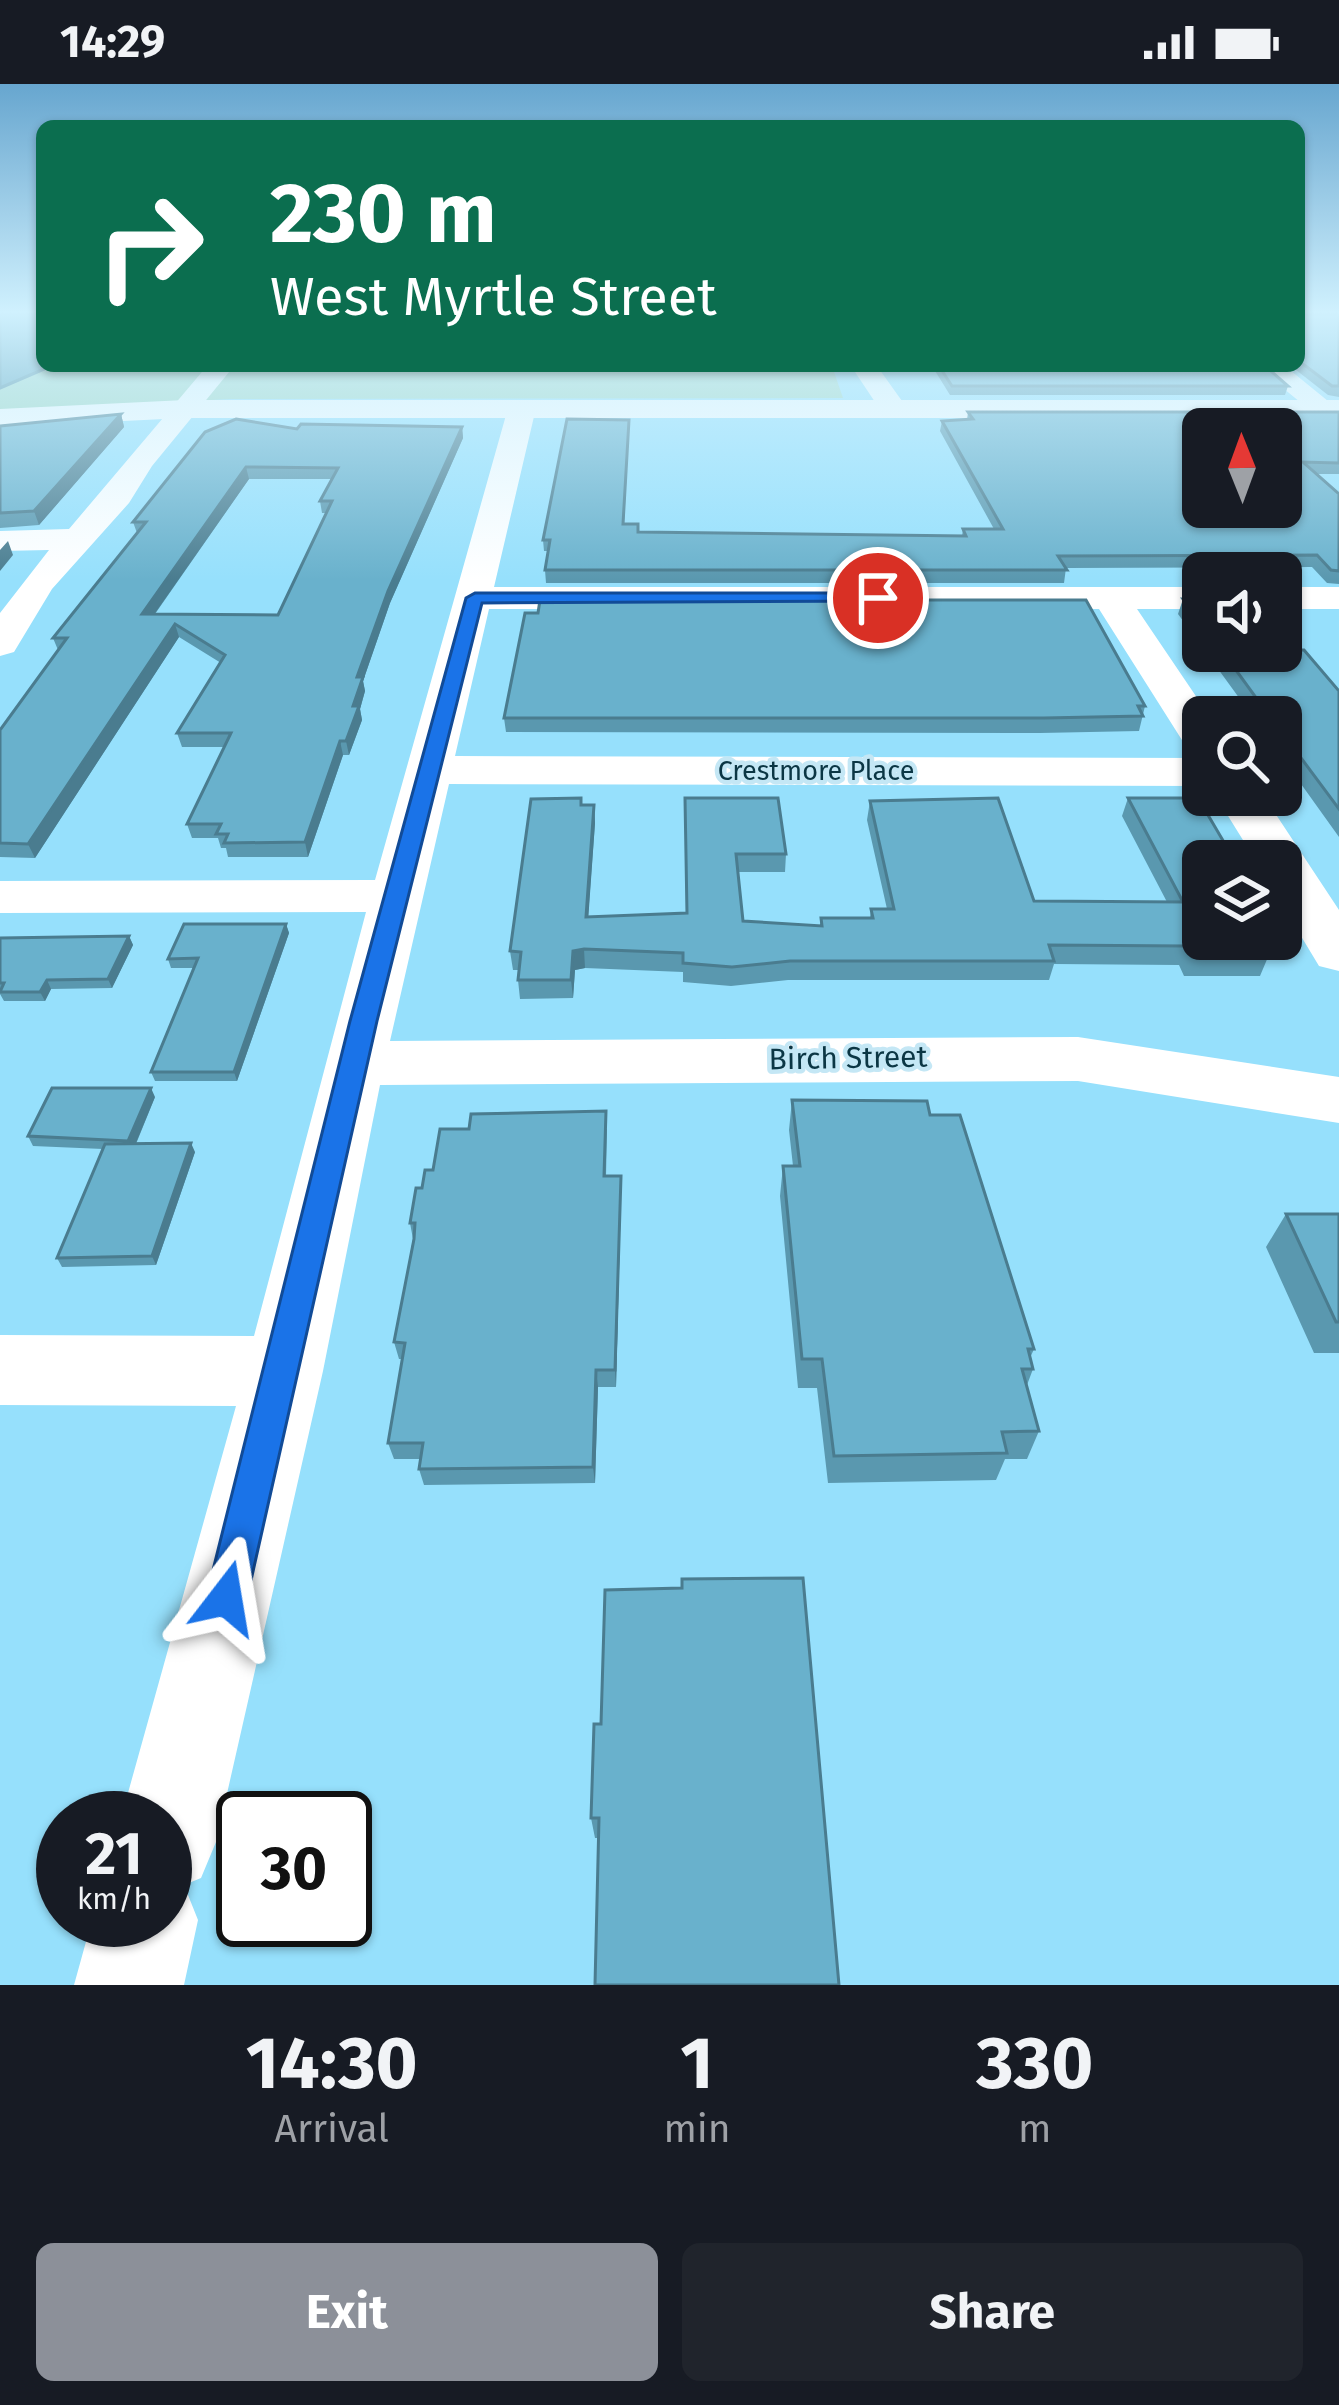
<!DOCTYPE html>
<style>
:root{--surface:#171b24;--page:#20242c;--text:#f1f3f6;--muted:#9ea1a6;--accent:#8c9099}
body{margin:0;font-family:"Fira Sans",sans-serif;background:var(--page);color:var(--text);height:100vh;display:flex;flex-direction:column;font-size:45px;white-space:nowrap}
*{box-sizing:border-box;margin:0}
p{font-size:39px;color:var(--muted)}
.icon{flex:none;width:66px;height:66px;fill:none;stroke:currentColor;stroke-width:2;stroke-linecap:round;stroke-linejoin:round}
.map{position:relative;height:1901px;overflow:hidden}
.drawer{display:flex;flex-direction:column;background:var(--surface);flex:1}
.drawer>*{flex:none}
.banner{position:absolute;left:36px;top:36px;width:1269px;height:252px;border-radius:18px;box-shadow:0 3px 9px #0004;background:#0b6e4f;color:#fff;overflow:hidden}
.needle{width:78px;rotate:359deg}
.fabs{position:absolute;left:1182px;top:324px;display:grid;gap:24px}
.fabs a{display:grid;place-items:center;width:120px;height:120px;border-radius:18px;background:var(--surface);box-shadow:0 3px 9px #0004;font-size:60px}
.speed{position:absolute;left:36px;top:1707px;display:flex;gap:24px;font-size:60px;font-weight:700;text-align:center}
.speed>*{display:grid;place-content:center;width:156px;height:156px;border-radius:50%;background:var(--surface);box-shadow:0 3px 9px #0004;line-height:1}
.speed small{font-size:30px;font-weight:400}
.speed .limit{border:6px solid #111;border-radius:18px;background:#fff;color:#111}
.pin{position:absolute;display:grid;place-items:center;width:102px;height:102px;color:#fff;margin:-51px;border:6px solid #fff;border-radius:50%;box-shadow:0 3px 12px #0007}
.me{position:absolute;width:132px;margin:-66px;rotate:14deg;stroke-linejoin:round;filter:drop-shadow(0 0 9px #0008)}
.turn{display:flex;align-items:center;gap:42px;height:252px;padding:0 36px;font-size:54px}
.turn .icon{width:156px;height:156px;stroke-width:2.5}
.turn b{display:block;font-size:84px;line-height:102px}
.eta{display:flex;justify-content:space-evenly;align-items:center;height:204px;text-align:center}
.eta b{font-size:72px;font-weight:700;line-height:84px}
.action{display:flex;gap:24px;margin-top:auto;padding:24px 36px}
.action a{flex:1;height:138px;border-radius:18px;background:var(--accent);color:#fff;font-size:48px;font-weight:700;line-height:138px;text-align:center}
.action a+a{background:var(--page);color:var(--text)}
.status{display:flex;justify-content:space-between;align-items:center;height:84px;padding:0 60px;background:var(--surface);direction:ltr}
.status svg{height:33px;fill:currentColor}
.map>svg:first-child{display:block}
.green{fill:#9ed4ba}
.water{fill:#4790aa;stroke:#35758b;stroke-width:3}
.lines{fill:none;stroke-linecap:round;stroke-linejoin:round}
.minor{fill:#fff;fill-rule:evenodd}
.major{fill:#fff;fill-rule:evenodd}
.wall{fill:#5a98af;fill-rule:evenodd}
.shaded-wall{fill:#4a7c8f}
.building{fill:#69b1cc;stroke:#4a7c8f;stroke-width:3;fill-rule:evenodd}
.route{fill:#1a73e8;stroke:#114b97;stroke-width:3}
.labels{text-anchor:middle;stroke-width:9;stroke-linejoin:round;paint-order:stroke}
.far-street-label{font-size:27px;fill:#0b3644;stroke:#c4e7f5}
.street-label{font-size:30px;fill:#0b3644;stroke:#c4e7f5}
</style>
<div class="status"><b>14:29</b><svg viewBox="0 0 49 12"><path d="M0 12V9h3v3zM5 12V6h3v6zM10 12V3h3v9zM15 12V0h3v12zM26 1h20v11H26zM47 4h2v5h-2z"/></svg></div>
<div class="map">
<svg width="1339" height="1901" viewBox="0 0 1339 1901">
<rect width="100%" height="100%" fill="#96e0fc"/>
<!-- green -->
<path class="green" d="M 0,230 L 42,230 L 42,282 L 832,282 L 843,314 L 232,315 L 0,326 Z"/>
<!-- water -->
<path class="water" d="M 0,230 L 42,230 L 42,282 L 51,282 L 0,304 Z"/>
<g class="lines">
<!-- minor -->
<path class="minor" d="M 207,282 L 234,282 L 152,382 L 129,419 L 52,505 L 14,568 L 0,572 L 0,529 L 49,466 L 0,467 L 0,447 L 69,445 Z
M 851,282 L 877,282 L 907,324 L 903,330 L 883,330 Z
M 1256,282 L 1285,282 L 1339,326 L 1326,333 L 1316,331 Z
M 522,316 L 536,324 L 494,503 L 1203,503 L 1203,525 L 1137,525 L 1210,633 L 1203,633 L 1203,668 L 1187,664 L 1099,525 L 489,525 L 455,672 L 1203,674 L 1203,702 L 449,700 L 390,957 L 1078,953 L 1339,993 L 1339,1039 L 1078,997 L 380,1001 L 323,1287 L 216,1758 L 201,1794 L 184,1801 L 198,1836 L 184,1901 L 74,1901 L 92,1836 L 165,1836 L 165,1734 L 121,1734 L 236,1322 L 0,1321 L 0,1251 L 254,1252 L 366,828 L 0,829 L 0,797 L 375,796 L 508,324 Z
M 1281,503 L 1339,503 L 1339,525 L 1281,525 Z
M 1215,711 L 1263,711 L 1339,826 L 1339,887 L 1319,882 L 1281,819 L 1281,777 L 1256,777 Z"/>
<!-- major -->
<path class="major" d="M 185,316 L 1339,316 L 1339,334 L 185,334 L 0,343 L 0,325 Z"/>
</g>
<!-- wall -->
<path class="wall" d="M 1299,230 L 1339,230 L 1339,313 L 1328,311 L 1291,282 L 1299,282 Z
M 932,282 L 1265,282 L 1288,302 L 1285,311 L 950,311 Z
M 968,328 L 1339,328 L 1339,390 L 1316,390 L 1339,410 L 1339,500 L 1327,499 L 1312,483 L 1066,484 L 1064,499 L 546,499 L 545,486 L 548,467 L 544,467 L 543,456 L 629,346 L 624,440 L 638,448 L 962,452 L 963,445 L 994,445 L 940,347 L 942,337 L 967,336 Z
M 121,330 L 124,343 L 39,441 L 0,444 L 0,342 Z
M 462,343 L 463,354 L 390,519 L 363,597 L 365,607 L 360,625 L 362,636 L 349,671 L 343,671 L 308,773 L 228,773 L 226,764 L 221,764 L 218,754 L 192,754 L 187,740 L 224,663 L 182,663 L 177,649 L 221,579 L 179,553 L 35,774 L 0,773 L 0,646 L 58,566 L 53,554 L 137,449 L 133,438 L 297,345 ZM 249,395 L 332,395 L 320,417 L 322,429 L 326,429 L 278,531 L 155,530 Z
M 1183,515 L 1203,515 L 1203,564 L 1178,530 Z
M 1205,567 L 1281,567 L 1339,607 L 1339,753 L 1281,672 L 1281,633 L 1253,633 Z
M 1145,622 L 1139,647 L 1040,649 L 506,648 L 504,634 Z
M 685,714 L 786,770 L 785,788 L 738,788 L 743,837 L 820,842 L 821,834 L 870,834 L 871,825 L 887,825 L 867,736 L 870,717 L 1034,817 L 1167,818 L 1122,732 L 1128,714 L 1203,777 L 1203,855 L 1262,855 L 1260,858 L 1268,873 L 1260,892 L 1184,892 L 1179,881 L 1054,880 L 1049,896 L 788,896 L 731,902 L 683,898 L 683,888 L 585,884 L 575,886 L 573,914 L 520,915 L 518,896 L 519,886 L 513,886 L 510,867 L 581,721 L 594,721 L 595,739 L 588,833 L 686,829 Z
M 286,840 L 289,849 L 237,997 L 155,997 L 151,988 L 194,884 L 171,884 L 168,875 Z
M 129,852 L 133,861 L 112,904 L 51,905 L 45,917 L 4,917 L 0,910 L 0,854 Z
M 155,1013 L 136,1060 L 195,1068 L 156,1181 L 62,1183 L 57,1174 L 103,1065 L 33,1062 L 28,1052 Z
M 792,1016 L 930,1031 L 1034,1265 L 1030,1274 L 1033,1285 L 1027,1301 L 1039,1347 L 1027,1375 L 1005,1375 L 996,1396 L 828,1399 L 817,1304 L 798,1304 L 780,1112 L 783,1082 L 793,1082 L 789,1046 Z
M 607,1045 L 606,1092 L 621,1092 L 621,1110 L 616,1303 L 598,1303 L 595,1399 L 424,1401 L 419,1385 L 420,1375 L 394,1375 L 388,1359 L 402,1275 L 399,1275 L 394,1258 L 413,1155 L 410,1139 L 422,1104 L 433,1086 Z
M 1286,1130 L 1339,1130 L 1339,1269 L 1314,1269 L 1266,1163 Z
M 803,1494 L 599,1754 L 595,1754 L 591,1734 L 601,1640 L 682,1504 Z"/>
<!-- shaded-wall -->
<path class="shaded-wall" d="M 121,330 L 124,343 L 39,441 L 34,427 Z
M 462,343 L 463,354 L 390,519 L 363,597 L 365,607 L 360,625 L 362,636 L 349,671 L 346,657 L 357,593 L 388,507 Z
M 246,383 L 249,395 L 146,542 L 142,530 Z
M 8,457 L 13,471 L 0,487 L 0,466 Z
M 175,540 L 179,553 L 35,774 L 28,760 Z
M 340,657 L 343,671 L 308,773 L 305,758 Z
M 594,721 L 595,739 L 587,852 L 586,833 Z
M 286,840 L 289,849 L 237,997 L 234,988 Z
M 129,852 L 133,861 L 112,904 L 108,895 Z
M 584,865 L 585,884 L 575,886 L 573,914 L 571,896 L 573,867 Z
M 47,896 L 51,905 L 45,917 L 40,908 Z
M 151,1004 L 155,1013 L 133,1066 L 128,1057 Z
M 191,1059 L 195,1068 L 156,1181 L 152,1172 Z
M 621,1092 L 621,1110 L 616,1303 L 615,1286 Z
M 596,1286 L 598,1303 L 595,1399 L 593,1383 Z"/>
<!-- building -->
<path class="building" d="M 1299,230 L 1339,230 L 1339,302 L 1332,302 L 1299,277 Z
M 939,282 L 1265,282 L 1288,302 L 952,302 Z
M 968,328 L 1339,328 L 1339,379 L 1303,378 L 1339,410 L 1339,487 L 1331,486 L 1317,471 L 1058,472 L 1067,486 L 545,486 L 550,456 L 543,456 L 567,335 L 629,336 L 623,440 L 638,440 L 638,448 L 966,452 L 963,445 L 1003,445 L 942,337 L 973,335 ZM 1203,345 L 1281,345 L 1281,423 L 1203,423 Z
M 121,330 L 34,427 L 0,429 L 0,342 Z
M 236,335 L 297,345 L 301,340 L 462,343 L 388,507 L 357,593 L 363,593 L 353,622 L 359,622 L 346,657 L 340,657 L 305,758 L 224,759 L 228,750 L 216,750 L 221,740 L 187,740 L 231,649 L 177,649 L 225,571 L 175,540 L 28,760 L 0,759 L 0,646 L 67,554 L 53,554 L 146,438 L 133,438 L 205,348 ZM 246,383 L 338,384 L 320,417 L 332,417 L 278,531 L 142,530 Z
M 1183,515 L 1203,515 L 1203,542 Z
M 540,516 L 1086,516 L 1145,622 L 1138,622 L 1143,632 L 1044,634 L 504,634 L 525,529 L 538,529 Z
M 1281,566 L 1304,566 L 1339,607 L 1339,725 L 1281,647 L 1281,633 L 1270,633 L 1222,567 Z
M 581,714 L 581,721 L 594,721 L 586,833 L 687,829 L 685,714 L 778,714 L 786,770 L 736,770 L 743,837 L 822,842 L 821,834 L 873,834 L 871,825 L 894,825 L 870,717 L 998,714 L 1034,817 L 1183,818 L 1128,714 L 1198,714 L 1235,777 L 1203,777 L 1203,855 L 1258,855 L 1268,873 L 1192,873 L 1186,862 L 1049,861 L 1054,877 L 790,877 L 732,883 L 683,879 L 683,869 L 584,865 L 573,867 L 571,896 L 518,896 L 521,868 L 510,867 L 531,715 Z
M 184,840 L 286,840 L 234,988 L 151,988 L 198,874 L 168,875 Z
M 129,852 L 108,895 L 47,896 L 40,908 L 0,908 L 4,899 L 0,899 L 0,854 Z
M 52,1004 L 151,1004 L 128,1057 L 28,1052 Z
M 792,1016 L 927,1017 L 930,1031 L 960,1031 L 1034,1265 L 1028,1265 L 1033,1285 L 1022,1285 L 1039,1347 L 1002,1348 L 1007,1369 L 834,1372 L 822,1275 L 802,1275 L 783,1082 L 800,1082 Z
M 606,1027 L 604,1092 L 621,1092 L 615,1286 L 596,1286 L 593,1383 L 419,1385 L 423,1359 L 388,1359 L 405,1259 L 394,1258 L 414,1155 L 415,1139 L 410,1139 L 416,1104 L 422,1104 L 425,1086 L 433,1086 L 440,1045 L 469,1045 L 471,1030 Z
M 191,1059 L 152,1172 L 57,1174 L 105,1060 Z
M 1286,1130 L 1339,1130 L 1339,1238 L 1336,1238 Z
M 803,1494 L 839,1901 L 595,1901 L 599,1734 L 591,1734 L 594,1640 L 601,1640 L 605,1506 L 682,1504 L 682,1495 Z"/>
<!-- sky -->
<linearGradient id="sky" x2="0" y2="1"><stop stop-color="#67a6cf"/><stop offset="0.46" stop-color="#d0f1fe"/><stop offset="1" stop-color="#d0f1fe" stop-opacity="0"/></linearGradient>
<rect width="1339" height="496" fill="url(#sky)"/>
<!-- route -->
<path class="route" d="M 878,509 L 884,517 L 482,519 L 377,937 L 247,1514 L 241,1528 L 226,1534 L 212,1528 L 206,1514 L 350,937 L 466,514 L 475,509 Z"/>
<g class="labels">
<!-- far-street labels -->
<g class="far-street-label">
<text x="816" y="696">Crestmore Place</text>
</g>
<!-- street labels -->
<g class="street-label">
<text transform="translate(848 974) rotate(-1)" y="10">Birch Street</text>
</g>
</g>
</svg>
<div class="fabs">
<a><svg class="needle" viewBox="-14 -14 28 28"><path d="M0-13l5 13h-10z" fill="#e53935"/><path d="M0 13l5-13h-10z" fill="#9ea1a6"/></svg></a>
<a><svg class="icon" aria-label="sound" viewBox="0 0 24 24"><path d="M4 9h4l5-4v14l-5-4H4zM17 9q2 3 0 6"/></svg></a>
<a><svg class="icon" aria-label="search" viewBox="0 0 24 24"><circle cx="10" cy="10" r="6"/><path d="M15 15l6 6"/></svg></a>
<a><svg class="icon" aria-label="layers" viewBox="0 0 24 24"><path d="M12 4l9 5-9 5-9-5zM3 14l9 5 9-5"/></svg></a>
</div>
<div class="speed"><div>21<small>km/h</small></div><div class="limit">30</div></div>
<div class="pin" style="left:878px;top:514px;background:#d93025"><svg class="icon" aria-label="arrive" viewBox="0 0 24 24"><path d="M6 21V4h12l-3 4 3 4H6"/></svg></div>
<svg class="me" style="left:226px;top:1514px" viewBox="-20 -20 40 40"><path d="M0-17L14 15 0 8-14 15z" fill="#1a73e8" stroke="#fff" stroke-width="4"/></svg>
<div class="banner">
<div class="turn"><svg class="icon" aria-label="right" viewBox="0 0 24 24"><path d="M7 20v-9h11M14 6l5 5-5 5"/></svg><div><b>230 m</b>West Myrtle Street</div></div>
</div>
</div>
<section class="drawer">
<div class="eta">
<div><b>14:30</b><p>Arrival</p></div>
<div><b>1</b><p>min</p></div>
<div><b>330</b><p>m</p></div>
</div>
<div class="action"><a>Exit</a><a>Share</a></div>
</section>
